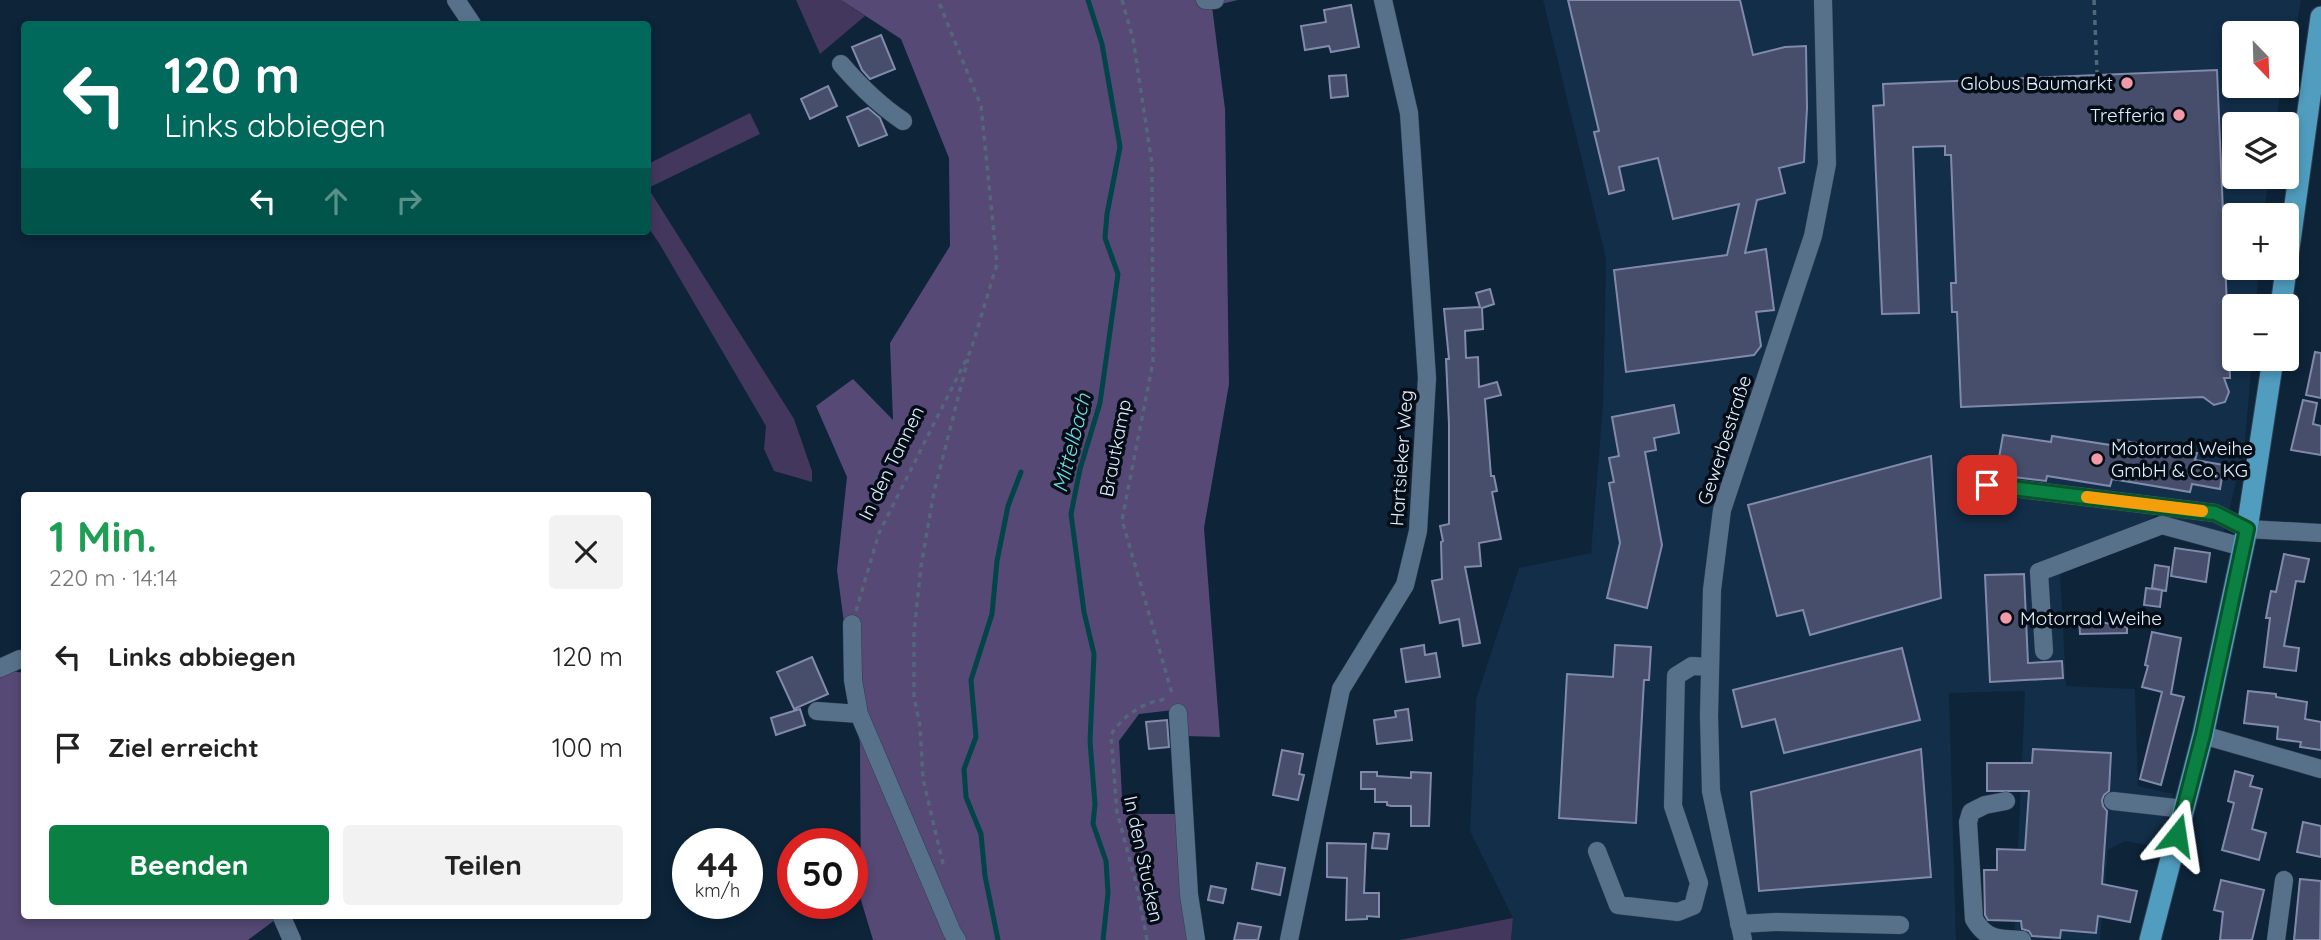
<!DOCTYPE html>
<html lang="de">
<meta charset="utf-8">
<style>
:root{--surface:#fff;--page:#f2f2f2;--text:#222;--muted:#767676;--accent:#0b8043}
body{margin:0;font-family:Quicksand,sans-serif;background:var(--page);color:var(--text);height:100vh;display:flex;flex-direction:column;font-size:26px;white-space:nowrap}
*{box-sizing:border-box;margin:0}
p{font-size:23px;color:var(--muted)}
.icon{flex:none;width:38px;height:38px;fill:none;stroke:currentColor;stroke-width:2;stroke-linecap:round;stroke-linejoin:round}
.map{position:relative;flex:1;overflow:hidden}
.sheet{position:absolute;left:21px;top:492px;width:630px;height:427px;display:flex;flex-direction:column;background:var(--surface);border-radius:7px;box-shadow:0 4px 10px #0003}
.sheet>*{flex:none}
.top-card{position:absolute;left:21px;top:21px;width:630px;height:214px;border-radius:7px;box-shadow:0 4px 10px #0003;background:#00695c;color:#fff;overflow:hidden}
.needle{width:46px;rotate:157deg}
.fabs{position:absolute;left:2222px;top:21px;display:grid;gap:14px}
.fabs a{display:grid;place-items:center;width:77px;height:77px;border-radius:7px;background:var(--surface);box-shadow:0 4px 10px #0003;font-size:35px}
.speed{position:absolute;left:672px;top:828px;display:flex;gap:14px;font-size:35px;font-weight:700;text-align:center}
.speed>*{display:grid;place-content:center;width:91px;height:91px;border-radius:50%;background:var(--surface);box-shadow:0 4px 10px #0003;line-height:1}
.speed small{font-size:18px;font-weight:400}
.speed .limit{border:10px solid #d22;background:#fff;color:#111}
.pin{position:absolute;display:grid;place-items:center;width:60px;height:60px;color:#fff;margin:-30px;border-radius:14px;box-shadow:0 4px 10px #0006}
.me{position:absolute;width:77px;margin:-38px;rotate:15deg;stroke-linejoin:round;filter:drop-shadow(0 0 5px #0008)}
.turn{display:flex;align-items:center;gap:24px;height:147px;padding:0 28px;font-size:32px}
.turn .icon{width:91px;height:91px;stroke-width:2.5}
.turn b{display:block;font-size:49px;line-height:60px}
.lanes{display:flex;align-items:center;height:66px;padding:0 28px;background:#0003;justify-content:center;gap:35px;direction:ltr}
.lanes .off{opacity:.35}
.round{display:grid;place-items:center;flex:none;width:74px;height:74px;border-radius:7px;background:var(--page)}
.summary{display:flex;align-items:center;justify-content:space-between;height:119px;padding:0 28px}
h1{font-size:42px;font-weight:700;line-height:52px;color:#1e9e55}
.button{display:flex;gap:14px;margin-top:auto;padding:14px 28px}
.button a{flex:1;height:80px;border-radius:7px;background:var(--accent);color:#fff;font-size:28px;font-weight:700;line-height:80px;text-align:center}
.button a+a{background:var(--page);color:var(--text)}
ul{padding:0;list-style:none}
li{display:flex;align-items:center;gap:21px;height:91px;padding:0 28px}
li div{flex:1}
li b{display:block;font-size:26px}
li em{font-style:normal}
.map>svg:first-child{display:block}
.built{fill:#122e49}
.green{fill:#43375d}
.forest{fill:#564975}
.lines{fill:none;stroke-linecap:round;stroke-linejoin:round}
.stream{stroke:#034448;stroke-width:5}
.building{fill:#464e6b;stroke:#828aab;stroke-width:2}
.minor-casing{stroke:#323e51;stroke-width:19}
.major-casing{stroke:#323e51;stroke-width:23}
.path{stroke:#52677a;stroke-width:3.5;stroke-dasharray:5 5;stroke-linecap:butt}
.minor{stroke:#58718a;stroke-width:18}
.major{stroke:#509dbf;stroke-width:21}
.route-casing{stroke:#07532c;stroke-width:18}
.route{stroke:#0b8043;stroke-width:12}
.slow{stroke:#f59e0b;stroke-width:12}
.poi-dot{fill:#f39aa9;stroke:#040d16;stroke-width:2.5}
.labels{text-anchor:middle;stroke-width:7;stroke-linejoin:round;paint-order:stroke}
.poi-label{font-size:19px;fill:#e1effe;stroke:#040d16;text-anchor:end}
.street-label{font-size:19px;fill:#e1effe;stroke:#040d16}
.water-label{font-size:21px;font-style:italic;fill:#6ddfe7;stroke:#040d16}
</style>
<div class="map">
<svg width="2321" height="940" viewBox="0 0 2321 940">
<rect width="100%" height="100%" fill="#0d2439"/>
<!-- built -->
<path class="built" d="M 1543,0 L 2301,0 L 2290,67 L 2287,67 L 2287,33 L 2235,33 L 2235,86 L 2281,86 L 2276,124 L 2235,124 L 2235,177 L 2269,177 L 2264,215 L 2235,215 L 2235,268 L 2259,268 L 2256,306 L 2235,306 L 2235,359 L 2252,359 L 2245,443 L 2224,533 L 2157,515 L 2060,570 L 2066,686 L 2135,689 L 2138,786 L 2173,794 L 2161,848 L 2125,841 L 2108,850 L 2100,940 L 2014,939 L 2025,691 L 1949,693 L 1956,940 L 1511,940 L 1513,918 L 1470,831 L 1476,699 L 1519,568 L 1591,553 L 1603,403 L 1606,259 Z"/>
<!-- green -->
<path class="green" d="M 796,0 L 841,0 L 865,16 L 820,54 Z
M 750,113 L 760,134 L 648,188 L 794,419 L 812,471 L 812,482 L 774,471 L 764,449 L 766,426 L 659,243 L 648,227 L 648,164 Z
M 1513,918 L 1511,940 L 1399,940 Z"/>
<!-- forest -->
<path class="forest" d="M 841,0 L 1238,0 L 1212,6 L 1225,109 L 1229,384 L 1204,528 L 1220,737 L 1184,736 L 1182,709 L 1139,714 L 1119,741 L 1123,814 L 1177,814 L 1191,940 L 873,940 L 861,900 L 860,744 L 837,570 L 847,477 L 816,406 L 853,379 L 893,420 L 890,343 L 950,246 L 949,158 L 901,39 Z
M 13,671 L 24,673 L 24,915 L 273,915 L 275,920 L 248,940 L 0,940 L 0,676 Z"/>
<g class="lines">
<!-- stream -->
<path class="stream" d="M 1088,0 L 1102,44 L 1120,147 L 1107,214 L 1105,238 L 1118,274 L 1100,403 L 1080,469 L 1071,514 L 1084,612 L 1094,654 L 1090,741 L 1095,804 L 1093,824 L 1106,861 L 1108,893 L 1103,940
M 998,940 L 985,876 L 981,834 L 966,797 L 964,769 L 976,737 L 971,680 L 992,614 L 997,561 L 1008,506 L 1021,472"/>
</g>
<!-- building -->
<path class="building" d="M 1568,0 L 1740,0 L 1753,55 L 1785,47 L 1806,46 L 1807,108 L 1804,162 L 1779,168 L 1785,193 L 1757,200 L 1745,253 L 1766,249 L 1774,310 L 1756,312 L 1761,346 L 1754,355 L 1626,372 L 1614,270 L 1727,255 L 1739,204 L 1673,219 L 1658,158 L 1619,167 L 1624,190 L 1609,194 L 1594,132 L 1599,131 Z
M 1351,5 L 1359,47 L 1331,52 L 1329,46 L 1305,50 L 1301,26 L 1326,22 L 1324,10 Z
M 881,35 L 895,69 L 870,79 L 862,70 L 852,47 Z
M 2217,70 L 2230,378 L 2224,378 L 2229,392 L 2225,402 L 2214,405 L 2203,397 L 1961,407 L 1957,312 L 1952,312 L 1951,283 L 1956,283 L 1951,155 L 1945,155 L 1945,146 L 1913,147 L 1919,313 L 1882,314 L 1873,106 L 1884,105 L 1883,84 Z
M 1346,75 L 1348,96 L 1331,98 L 1329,76 Z
M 828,86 L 837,106 L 810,119 L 801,99 Z
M 868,108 L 880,118 L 887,135 L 859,146 L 847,117 Z
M 1490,289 L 1494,304 L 1482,308 L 1483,329 L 1465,331 L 1466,358 L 1478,357 L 1479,387 L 1497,382 L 1501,395 L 1485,399 L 1491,476 L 1494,476 L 1497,491 L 1492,492 L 1501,539 L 1479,543 L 1481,566 L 1465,567 L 1480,643 L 1463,646 L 1459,619 L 1440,623 L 1432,581 L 1442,579 L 1441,542 L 1443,541 L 1440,526 L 1449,524 L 1449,424 L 1446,359 L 1449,359 L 1444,309 L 1480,307 L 1476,293 Z
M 2315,352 L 2321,353 L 2321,398 L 2306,395 Z
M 2303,400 L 2317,403 L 2313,424 L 2321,426 L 2321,455 L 2291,450 Z
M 1674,405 L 1679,433 L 1654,438 L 1656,450 L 1645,452 L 1662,545 L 1647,608 L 1607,598 L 1620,543 L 1609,483 L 1614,482 L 1609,458 L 1619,456 L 1612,417 Z
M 2003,435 L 2051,442 L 2052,436 L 2117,446 L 2118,440 L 2197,453 L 2195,460 L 2224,465 L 2220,489 L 2192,484 L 2190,492 L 2112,479 L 2110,486 L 2047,476 L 2046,481 L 1996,475 Z
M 1931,456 L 1941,598 L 1810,635 L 1803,610 L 1777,616 L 1748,505 Z
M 2175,548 L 2210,553 L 2206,582 L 2171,576 Z
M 2284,554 L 2309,559 L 2304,582 L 2296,581 L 2284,646 L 2299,648 L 2296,671 L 2264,667 L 2270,618 L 2266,618 L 2271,591 L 2276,592 Z
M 2155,565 L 2169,567 L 2166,591 L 2152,588 Z
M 2024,574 L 2028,663 L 2062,661 L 2063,678 L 1990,682 L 1985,575 Z
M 2146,588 L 2162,590 L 2160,607 L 2144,605 Z
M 2079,618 L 2127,627 L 2127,633 L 2080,634 Z
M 2152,632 L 2181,638 L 2171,694 L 2184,697 L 2161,785 L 2140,779 L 2162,692 L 2142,687 L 2148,666 L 2145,665 Z
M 1424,645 L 1425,655 L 1436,653 L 1440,677 L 1406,682 L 1401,649 Z
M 1615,645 L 1651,647 L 1649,680 L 1644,680 L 1636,823 L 1559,818 L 1567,674 L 1613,677 Z
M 1902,648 L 1920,720 L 1784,753 L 1775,719 L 1742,727 L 1733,690 Z
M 812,657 L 828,694 L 794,709 L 777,672 Z
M 2248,691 L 2276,694 L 2276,697 L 2307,702 L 2305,719 L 2321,722 L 2321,750 L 2300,747 L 2301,742 L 2277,739 L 2278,727 L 2244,723 Z
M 800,709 L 805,725 L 776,735 L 771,718 Z
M 1408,709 L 1412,740 L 1377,744 L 1374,720 L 1396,717 L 1395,711 Z
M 1167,720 L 1169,747 L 1149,749 L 1146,722 Z
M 1921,749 L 1931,877 L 1759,891 L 1751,792 Z
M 2033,749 L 2111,753 L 2109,791 L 2104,795 L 2102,800 L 2103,806 L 2107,811 L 2102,884 L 2137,891 L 2130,922 L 2098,916 L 2096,933 L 2061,930 L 2060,938 L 2032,936 L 2029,931 L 2022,929 L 2021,921 L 1988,920 L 1985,915 L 1984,870 L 1997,870 L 1997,849 L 2025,850 L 2029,791 L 1987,791 L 1987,763 L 2032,763 Z
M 1282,750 L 1303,754 L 1299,774 L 1304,775 L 1298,800 L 1273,795 Z
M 2235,771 L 2253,776 L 2250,786 L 2262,789 L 2252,829 L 2266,833 L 2259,860 L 2222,850 L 2234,803 L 2228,801 Z
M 1361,772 L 1377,772 L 1377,776 L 1411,778 L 1411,772 L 1431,773 L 1429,826 L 1411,826 L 1411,806 L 1391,806 L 1387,805 L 1387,802 L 1375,802 L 1375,789 L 1361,789 Z
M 2303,822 L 2321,826 L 2321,857 L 2297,852 Z
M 1374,833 L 1389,834 L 1387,849 L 1372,848 Z
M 1327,843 L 1366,844 L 1364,893 L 1379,893 L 1379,917 L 1367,916 L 1367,919 L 1346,920 L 1347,878 L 1327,877 Z
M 1257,863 L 1285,868 L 1280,895 L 1252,889 Z
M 2300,879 L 2321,881 L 2320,940 L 2294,940 Z
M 2221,880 L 2264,890 L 2252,940 L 2220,940 L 2223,912 L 2214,910 Z
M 1211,886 L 1226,889 L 1223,903 L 1208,900 Z
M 1238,923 L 1261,927 L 1258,940 L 1234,940 Z"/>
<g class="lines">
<defs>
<path id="minor" d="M 456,0 L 472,24
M 1205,0 L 1215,0
M 841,64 C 859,85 879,105 903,121
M 1987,485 L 2215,513 L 2247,529 L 2321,533
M 852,624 L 853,680 L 859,714 L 952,932 L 957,940
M 2044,651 L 2039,572 L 2162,525 L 2243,547
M 0,668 L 20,659 L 24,660
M 817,711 L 859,714
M 1178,713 L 1189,895 L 1196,940
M 2203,735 L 2321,769
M 2006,801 L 1985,805 L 1971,812 L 1968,822 L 1974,919 C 1986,940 1999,939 2022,940
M 2113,801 L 2184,809
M 1597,851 L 1618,905 L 1678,912 L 1693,906 L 1699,883 L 1673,806 L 1676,676 L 1692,666 L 1710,667
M 281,915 L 292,940
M 1739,924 L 1775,922 L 1900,925
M 1289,940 L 1341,689 L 1405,585 L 1418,531 L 1427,378 L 1409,113 L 1383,0
M 1743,940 L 1711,791 L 1709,716 L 1712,590 L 1722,510 L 1813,236 L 1827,164 L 1823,0
M 2276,940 L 2284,880"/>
<path id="major" d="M 2281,306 L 2321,17
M 2150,940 L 2203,735 L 2247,529 L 2273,359"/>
</defs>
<!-- minor casing -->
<use href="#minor" class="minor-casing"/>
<!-- major casing -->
<use href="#major" class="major-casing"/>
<!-- path -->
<path class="path" d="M 1122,0 L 1133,39 L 1152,164 L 1153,362 L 1122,520 L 1173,697
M 2094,0 L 2097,72
M 856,611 L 879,533 L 971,350 L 997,264 L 981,106 L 938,0
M 943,864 L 923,779 L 920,726 L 914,697 L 914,632 L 921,566 L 934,492 L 968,359
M 1147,940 L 1136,883 L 1117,812 L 1111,735 C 1122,716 1145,701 1167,699"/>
<!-- minor -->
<use href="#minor" class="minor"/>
<!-- major -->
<use href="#major" class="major"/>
</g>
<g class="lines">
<defs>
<path id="route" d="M 1987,485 L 2215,513 L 2247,529 L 2203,735 L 2177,835"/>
</defs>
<!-- route casing -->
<use href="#route" class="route-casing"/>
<!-- route -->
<use href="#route" class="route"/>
<!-- slow -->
<path class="slow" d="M 2087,497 L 2202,511"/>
</g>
<!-- markers -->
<g class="poi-dot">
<circle cx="2127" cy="83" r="7"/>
<circle cx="2179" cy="115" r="7"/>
<circle cx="2097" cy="459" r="7"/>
<circle cx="2006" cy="618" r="7"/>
</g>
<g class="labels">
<!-- poi labels -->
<g class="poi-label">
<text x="2113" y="90">Globus Baumarkt</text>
<text x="2165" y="122">Trefferia</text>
<text x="2111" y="455" text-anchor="start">Motorrad Weihe<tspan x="2111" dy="22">GmbH &amp; Co. KG</tspan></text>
<text x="2020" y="625" text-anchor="start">Motorrad Weihe</text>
</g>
<!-- street labels -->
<g class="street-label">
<text transform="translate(1724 440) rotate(-72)" y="7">Gewerbestraße</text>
<text transform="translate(1115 448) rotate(-79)" y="7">Brautkamp</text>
<text transform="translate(1401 458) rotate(-86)" y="7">Hartsieker Weg</text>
<text transform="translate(891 463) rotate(-64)" y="7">In den Tannen</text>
<text transform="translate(1144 859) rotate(78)" y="7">In den Stucken</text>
</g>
<!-- water labels -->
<g class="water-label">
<text transform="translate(1072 443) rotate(-76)" y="7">Mittelbach</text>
</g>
</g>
</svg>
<div class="fabs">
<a><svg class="needle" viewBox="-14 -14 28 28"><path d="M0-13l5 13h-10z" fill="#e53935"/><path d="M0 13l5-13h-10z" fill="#767676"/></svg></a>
<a><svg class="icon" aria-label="layers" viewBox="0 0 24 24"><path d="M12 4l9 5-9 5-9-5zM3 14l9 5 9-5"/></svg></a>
<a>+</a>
<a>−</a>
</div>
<div class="speed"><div>44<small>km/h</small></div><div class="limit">50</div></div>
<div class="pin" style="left:1987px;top:485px;background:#d93025"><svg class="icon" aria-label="arrive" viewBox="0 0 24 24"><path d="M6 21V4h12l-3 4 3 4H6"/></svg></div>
<svg class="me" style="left:2177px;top:835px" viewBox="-20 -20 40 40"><path d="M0-17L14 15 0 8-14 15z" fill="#0b8043" stroke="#fff" stroke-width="4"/></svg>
<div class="top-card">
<div class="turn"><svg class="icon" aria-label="left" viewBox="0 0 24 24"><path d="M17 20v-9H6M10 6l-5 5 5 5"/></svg><div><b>120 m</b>Links abbiegen</div></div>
<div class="lanes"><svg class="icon" aria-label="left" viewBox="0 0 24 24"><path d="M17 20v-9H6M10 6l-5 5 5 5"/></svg><svg class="icon off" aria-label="ahead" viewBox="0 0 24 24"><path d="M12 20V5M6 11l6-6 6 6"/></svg><svg class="icon off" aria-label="right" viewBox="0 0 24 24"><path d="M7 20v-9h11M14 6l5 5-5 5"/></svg></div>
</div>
<section class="sheet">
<div class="summary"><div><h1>1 Min.</h1><p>220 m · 14:14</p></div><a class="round"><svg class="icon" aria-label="close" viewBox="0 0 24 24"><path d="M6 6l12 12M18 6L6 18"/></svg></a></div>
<ul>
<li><svg class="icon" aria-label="left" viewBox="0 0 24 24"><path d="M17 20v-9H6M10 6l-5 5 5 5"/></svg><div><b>Links abbiegen</b></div><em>120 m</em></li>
<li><svg class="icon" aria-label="arrive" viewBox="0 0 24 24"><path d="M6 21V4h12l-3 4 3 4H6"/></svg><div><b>Ziel erreicht</b></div><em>100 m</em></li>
</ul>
<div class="button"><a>Beenden</a><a>Teilen</a></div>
</section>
</div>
